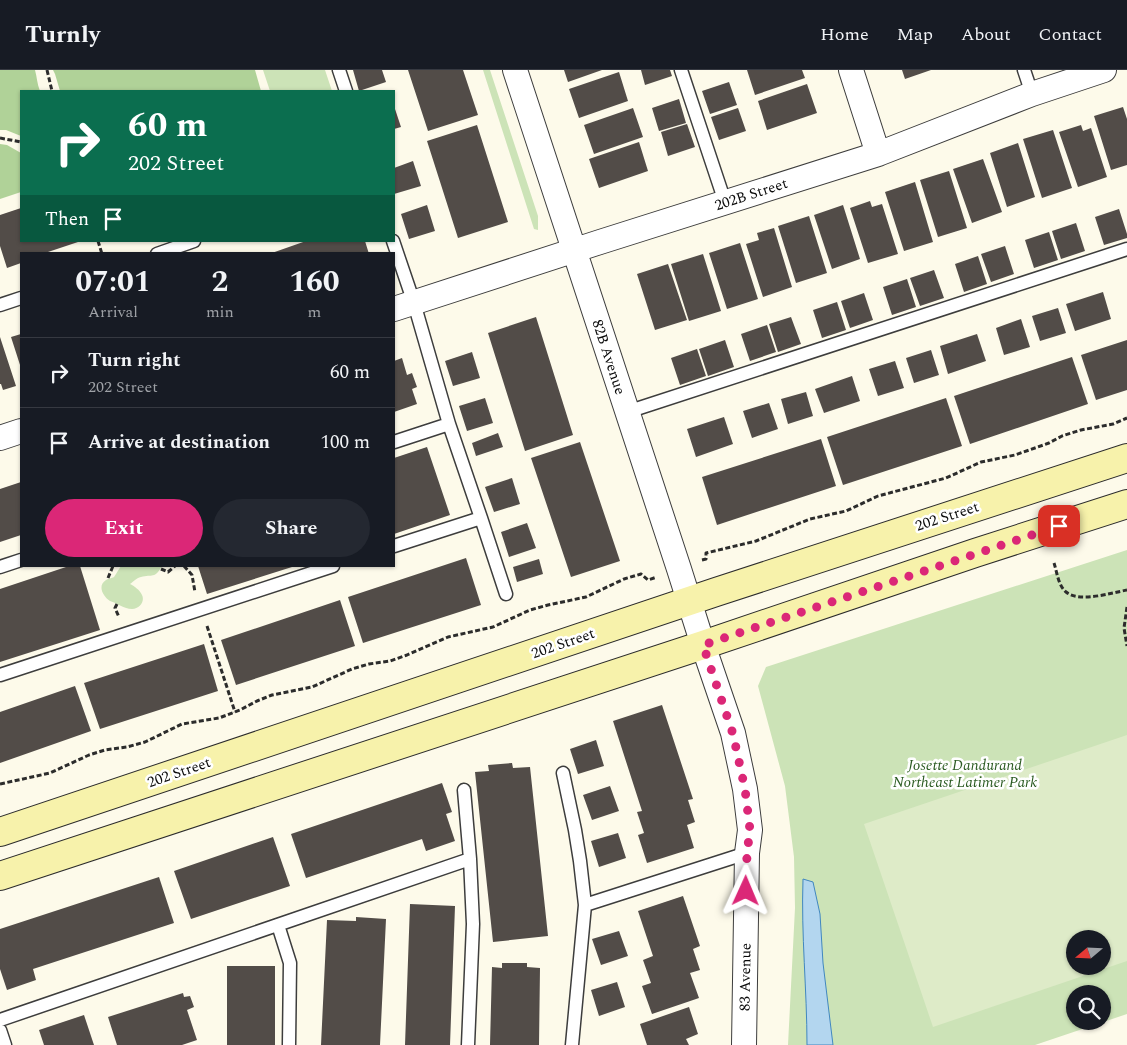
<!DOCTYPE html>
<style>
:root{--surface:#171b24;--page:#242831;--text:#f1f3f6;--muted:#9ea1a6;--line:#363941;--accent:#db2777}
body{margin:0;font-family:Spectral,serif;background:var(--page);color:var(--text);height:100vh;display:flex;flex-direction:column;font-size:19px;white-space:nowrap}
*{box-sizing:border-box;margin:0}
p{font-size:16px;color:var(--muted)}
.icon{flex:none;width:28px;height:28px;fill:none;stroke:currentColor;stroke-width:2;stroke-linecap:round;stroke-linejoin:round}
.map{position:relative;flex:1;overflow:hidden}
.details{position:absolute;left:20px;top:182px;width:375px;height:315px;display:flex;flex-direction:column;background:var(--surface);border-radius:0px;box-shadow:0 1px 4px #0004}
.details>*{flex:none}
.hud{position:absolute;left:20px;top:20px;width:375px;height:152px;border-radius:0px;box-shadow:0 1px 4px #0004;background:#0b6e4f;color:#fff;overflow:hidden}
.needle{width:32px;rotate:251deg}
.controls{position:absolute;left:1066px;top:860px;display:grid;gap:10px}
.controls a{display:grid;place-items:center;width:45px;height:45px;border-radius:50%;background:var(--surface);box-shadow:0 1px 4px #0004;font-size:25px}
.pin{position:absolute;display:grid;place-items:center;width:42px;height:42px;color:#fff;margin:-21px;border-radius:10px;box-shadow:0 2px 8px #0006}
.me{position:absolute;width:55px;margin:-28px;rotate:1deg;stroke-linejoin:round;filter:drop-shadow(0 0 4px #0008)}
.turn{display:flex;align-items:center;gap:18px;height:105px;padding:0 25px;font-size:22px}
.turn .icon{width:65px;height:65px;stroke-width:2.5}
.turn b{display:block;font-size:35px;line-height:42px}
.then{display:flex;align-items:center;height:48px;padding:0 25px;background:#0003;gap:10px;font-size:19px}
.eta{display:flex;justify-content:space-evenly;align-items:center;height:85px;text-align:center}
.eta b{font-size:30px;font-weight:700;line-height:35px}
.button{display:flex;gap:10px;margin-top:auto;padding:10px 25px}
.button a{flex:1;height:58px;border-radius:30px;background:var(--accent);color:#fff;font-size:20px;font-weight:700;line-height:58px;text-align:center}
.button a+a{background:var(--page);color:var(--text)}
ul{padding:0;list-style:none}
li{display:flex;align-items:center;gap:15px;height:70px;padding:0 25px;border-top:1px solid var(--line)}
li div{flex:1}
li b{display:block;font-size:19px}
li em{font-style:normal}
header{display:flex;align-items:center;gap:30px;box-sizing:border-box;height:70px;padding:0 25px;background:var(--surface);border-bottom:1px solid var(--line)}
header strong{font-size:24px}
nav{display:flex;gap:28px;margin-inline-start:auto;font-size:18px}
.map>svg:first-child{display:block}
.green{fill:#cce3b7;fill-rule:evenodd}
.forest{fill:#b0d298}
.pitch{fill:#deebc8;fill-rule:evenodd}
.water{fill:#b3d6ef;stroke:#4187bf}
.building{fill:#524c48}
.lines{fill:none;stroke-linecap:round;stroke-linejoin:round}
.service-casing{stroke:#3d3d3d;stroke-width:15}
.minor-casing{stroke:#3d3d3d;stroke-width:26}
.secondary-casing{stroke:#2c2c2c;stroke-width:30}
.path{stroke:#2c2c2c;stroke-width:3;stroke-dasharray:5 2.5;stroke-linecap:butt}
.service{stroke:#fff;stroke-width:12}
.minor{stroke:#fff;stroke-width:24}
.secondary{stroke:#f7f2ab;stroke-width:28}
.route{stroke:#db2777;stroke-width:9;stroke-dasharray:0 16.2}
.labels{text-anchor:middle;stroke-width:5;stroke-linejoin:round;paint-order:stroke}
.street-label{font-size:15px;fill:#0a0a0a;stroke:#fff}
.park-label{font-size:15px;font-style:italic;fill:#2b5b22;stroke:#fff}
</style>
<header>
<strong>Turnly</strong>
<nav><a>Home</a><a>Map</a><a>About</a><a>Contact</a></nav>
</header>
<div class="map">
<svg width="1127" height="975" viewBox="0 0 1127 975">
<rect width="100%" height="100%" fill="#fdfaea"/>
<!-- green -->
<path class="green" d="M 263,0 L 325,0 L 332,21 L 270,21 Z
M 483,0 L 490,0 L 538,146 L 538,160 L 534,159 Z
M 1127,480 L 1127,944 L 1035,975 L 788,975 L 795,838 L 794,787 L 785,716 L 758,616 L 766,597 ZM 1075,869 L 1102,869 L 1102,896 L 1075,896 ZM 1075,924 L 1102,924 L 1102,951 L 1075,951 Z
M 121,496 L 162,496 C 155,509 152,504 141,507 C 136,508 133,512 130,514 C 134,516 140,520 142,525 C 145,531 140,539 132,539 C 124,539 117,533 110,531 C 103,526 97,516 106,510 C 107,509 112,508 114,507 C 116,504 119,499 121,496 Z"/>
<!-- forest -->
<path class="forest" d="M 0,0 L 35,0 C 37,7 37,14 40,21 L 21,21 L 21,66 L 6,60 L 0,60 Z
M 53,0 L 255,0 L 261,21 L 60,21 L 55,4 Z
M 0,74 L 7,75 L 21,83 L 21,122 L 0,129 Z"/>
<!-- pitch -->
<path class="pitch" d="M 1127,665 L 1127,891 L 933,957 L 864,754 ZM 1075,869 L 1102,869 L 1102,896 L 1075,896 Z"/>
<!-- water -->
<path class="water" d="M 803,809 L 813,812 L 820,844 L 823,893 L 833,975 L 807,975 C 807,920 801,865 803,809 Z"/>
<!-- building -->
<path class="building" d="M 353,0 L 382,0 L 386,12 L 359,21 Z
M 408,0 L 463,0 L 478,45 L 428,61 Z
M 564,0 L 602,0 L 568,12 Z
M 641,0 L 670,0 L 672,6 L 645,15 Z
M 747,0 L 802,0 L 805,8 L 755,25 Z
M 902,0 L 931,0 L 905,9 Z
M 619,2 L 628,31 L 579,48 L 569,19 Z
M 729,12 L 737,35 L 710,44 L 702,21 Z
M 807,14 L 817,43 L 767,60 L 758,31 Z
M 679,29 L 686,53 L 659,61 L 652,38 Z
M 394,36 L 401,57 L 394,59 Z
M 1123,37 L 1127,49 L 1127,95 L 1111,100 L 1094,46 Z
M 633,38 L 643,67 L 594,84 L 584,55 Z
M 738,38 L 746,61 L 719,70 L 711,47 Z
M 687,54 L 695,77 L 668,86 L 661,62 Z
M 477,55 L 508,152 L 458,168 L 427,71 Z
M 1081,55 L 1083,61 L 1091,58 L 1107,107 L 1078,117 L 1059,62 Z
M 1053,60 L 1072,118 L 1042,128 L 1023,69 Z
M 639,72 L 648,101 L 599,118 L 589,89 Z
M 1018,73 L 1035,127 L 1007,137 L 990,83 Z
M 983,89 L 1002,142 L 972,153 L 953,99 Z
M 413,91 L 421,116 L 394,124 L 394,98 Z
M 949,101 L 967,158 L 938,167 L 920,110 Z
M 915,112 L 933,172 L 904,181 L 885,122 Z
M 870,131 L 872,137 L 882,134 L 898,184 L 868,193 L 850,138 Z
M 427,135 L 435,161 L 409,169 L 401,144 Z
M 843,135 L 860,189 L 832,199 L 814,145 Z
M 21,138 L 21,171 L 78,172 L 48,182 L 49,184 L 21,184 L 21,193 L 7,198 L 0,176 L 0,145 Z
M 1119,139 L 1127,164 L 1127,168 L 1104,175 L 1095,147 Z
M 809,146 L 827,203 L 796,213 L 778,156 Z
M 1076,153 L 1085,181 L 1061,189 L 1052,161 Z
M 774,158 L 792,217 L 763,227 L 746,174 L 759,170 L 757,163 Z
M 1049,162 L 1058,190 L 1034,198 L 1025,170 Z
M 306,171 L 365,171 L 369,184 L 269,184 Z
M 740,173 L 758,229 L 727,239 L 709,183 Z
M 1005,176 L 1014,204 L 991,212 L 981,184 Z
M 703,184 L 721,241 L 689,251 L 671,194 Z
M 978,186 L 987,214 L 964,222 L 955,194 Z
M 668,194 L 687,250 L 655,260 L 637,204 Z
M 934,200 L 944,228 L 920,236 L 910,208 Z
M 907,209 L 916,237 L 892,245 L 883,217 Z
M 1103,222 L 1111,249 L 1075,261 L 1066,234 Z
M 864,223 L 873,250 L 850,258 L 841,231 Z
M 837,232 L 846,260 L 822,268 L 813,240 Z
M 1058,238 L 1066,263 L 1040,271 L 1032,246 Z
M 536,247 L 573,365 L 525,381 L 488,263 Z
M 791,247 L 801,274 L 778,282 L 769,254 Z
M 1021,249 L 1030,277 L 1004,285 L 996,258 Z
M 767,255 L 776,282 L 750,291 L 741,264 Z
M 21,264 L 21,298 L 11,267 Z
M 977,264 L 986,291 L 948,304 L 940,276 Z
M 0,267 L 16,316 L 3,320 L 1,314 L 0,314 Z
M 725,270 L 734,297 L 708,306 L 699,279 Z
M 1127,270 L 1127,320 L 1096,330 L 1081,285 Z
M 697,279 L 706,306 L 680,315 L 671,288 Z
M 931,280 L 939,305 L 914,313 L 906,288 Z
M 472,282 L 480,308 L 453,316 L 445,291 Z
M 1072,287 L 1088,334 L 970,374 L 954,326 Z
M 402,288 L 407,305 L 412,303 L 417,317 L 412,319 L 417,334 L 394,342 L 394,291 Z
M 895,291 L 904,318 L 878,326 L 869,299 Z
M 852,306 L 860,331 L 824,343 L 815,319 Z
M 806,322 L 813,346 L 788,354 L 781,329 Z
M 485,328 L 493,353 L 467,361 L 459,336 Z
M 946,328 L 962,376 L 843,415 L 827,367 Z
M 769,333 L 778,359 L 752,368 L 743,341 Z
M 724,347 L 733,374 L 696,387 L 687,359 Z
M 498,363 L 503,377 L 476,386 L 472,373 Z
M 821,369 L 836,416 L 717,455 L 702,407 Z
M 580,372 L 620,491 L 571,507 L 531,388 Z
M 427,377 L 450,445 L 394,464 L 394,388 Z
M 512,408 L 520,434 L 494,442 L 485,417 Z
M 21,412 L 21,465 L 0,472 L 0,419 Z
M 527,453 L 536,478 L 509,487 L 501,462 Z
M 466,488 L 481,535 L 363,573 L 348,527 Z
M 539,489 L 543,504 L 517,512 L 513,497 Z
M 69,496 L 80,496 L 100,560 L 0,592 L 0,519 Z
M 198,496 L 292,496 L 292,497 L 207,524 Z
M 340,530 L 355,576 L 236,615 L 221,570 Z
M 204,574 L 218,621 L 100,659 L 84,613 Z
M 75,616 L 91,661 L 0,693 L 0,642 Z
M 662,635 L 693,729 L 688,730 L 695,752 L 687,755 L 694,778 L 647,793 L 638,765 L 644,763 L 637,742 L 642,741 L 613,651 Z
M 596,670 L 604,696 L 578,704 L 570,679 Z
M 512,693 L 513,698 L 530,697 L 548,866 L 493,872 L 475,702 L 489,701 L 488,695 Z
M 442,713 L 452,742 L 446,744 L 455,771 L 426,781 L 422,769 L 306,808 L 291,764 Z
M 610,716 L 619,741 L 592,750 L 583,725 Z
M 618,763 L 626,788 L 599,797 L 591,771 Z
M 273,767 L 290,816 L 191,849 L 174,801 Z
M 159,807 L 174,853 L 33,899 L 36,910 L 7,920 L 0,899 L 0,859 Z
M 683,826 L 700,876 L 693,879 L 700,900 L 690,903 L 699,928 L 652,944 L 642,916 L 651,913 L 643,890 L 653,886 L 638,841 Z
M 410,834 L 455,836 L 450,975 L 405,975 Z
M 356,847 L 386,849 L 380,975 L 321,975 L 327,850 L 356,851 Z
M 619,861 L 628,886 L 601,895 L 592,869 Z
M 502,893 L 527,893 L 527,897 L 540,898 L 539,975 L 490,975 L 492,897 L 502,898 Z
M 227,896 L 275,896 L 275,975 L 227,975 Z
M 617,912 L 625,937 L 599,946 L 591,920 Z
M 183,923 L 184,927 L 190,926 L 194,937 L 187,940 L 197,970 L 182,975 L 117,975 L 108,947 Z
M 689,937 L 698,964 L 686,969 L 689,975 L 647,975 L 640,954 Z
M 84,945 L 94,975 L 44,975 L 39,960 Z"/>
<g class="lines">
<defs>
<path id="service" d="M 339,0 L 346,21
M 681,0 L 725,132
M 1024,0 L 1032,24
M 393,171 L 414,233 L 449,354 L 481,448 L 506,524
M 157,184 L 194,171
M 0,235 L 21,228
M 627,342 L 1127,179
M 394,372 L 449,354
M 394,476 L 481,448
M 0,497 L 21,490
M 0,605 L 333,496
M 563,703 L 575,760 L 580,791 L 585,835 L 572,975
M 464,720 L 470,789 L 473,854 L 468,975
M 585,835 L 747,783
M 278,855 L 290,893 L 289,975
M 0,950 L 470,789
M 0,960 L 5,975"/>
<path id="minor" d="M 515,0 L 679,499 L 703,575 L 733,663 L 745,719 L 750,760 L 747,783 L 744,975
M 851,0 L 878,84
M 394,239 L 600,172 L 878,84 L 1032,24 L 1104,0
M 0,368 L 21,361"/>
<path id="secondary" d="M 0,762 L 716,522 L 1127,388
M 0,806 L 703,575 L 975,483 L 1127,434"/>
</defs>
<!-- service casing -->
<use href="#service" class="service-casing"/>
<!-- minor casing -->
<use href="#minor" class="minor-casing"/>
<!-- secondary casing -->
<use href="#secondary" class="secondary-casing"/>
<!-- path -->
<path class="path" d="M 47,0 L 52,21
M 0,68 L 21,72
M 98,171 L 102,184
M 702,490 L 706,489 L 706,483 L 756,471 L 810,449 L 846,441 L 878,426 L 946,408 L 981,392 L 1015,385 L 1049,373 L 1062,366 L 1081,360 L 1113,354 L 1127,348
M 1054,493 C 1057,502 1058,515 1066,522 C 1079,533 1111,523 1127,520
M 184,496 L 192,505 L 195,522
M 161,499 L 168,502 L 175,496
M 108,508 L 113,496
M 117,534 L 115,538 L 119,547
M 1127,537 L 1124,558 L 1127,576
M 207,556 L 235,642
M 0,714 L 50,703 L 89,685 L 105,680 L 127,677 L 145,672 L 182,654 L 219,648 L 240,640 L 257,631 L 272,625 L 312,617 L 352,599 L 369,594 L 390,591 L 407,585 L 448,567 L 493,557 L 530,540 L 548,535 L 586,527 L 624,509 L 641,504 L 648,510 L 657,507"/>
<!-- service -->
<use href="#service" class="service"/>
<!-- minor -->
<use href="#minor" class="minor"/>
<!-- secondary -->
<use href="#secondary" class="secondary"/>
</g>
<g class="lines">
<!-- route -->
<path class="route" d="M 746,821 L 747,783 L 750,760 L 745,719 L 733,664 L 703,575 L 1059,456"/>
</g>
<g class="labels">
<!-- street labels -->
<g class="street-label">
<text transform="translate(751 124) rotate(-18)" y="5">202B Street</text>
<text transform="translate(609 287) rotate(72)" y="5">82B Avenue</text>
<text transform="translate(947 446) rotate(-18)" y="5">202 Street</text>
<text transform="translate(563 573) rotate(-19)" y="5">202 Street</text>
<text transform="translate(179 702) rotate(-19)" y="5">202 Street</text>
<text transform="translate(745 907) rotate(-89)" y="5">83 Avenue</text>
</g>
<!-- park labels -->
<g class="park-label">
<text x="965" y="700">Josette Dandurand<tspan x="965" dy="17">Northeast Latimer Park</tspan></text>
</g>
</g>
</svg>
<div class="controls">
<a><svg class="needle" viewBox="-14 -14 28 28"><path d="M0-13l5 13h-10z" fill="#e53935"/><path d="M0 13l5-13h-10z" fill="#9ea1a6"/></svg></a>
<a><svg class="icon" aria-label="search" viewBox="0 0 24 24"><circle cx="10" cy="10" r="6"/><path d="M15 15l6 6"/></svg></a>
</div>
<div class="pin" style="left:1059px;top:456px;background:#d93025"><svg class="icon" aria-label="arrive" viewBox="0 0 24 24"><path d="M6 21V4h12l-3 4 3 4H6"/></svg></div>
<svg class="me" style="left:746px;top:821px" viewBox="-20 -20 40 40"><path d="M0-17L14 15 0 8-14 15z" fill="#db2777" stroke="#fff" stroke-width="4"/></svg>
<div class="hud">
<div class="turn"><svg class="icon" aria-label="right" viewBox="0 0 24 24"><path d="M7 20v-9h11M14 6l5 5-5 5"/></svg><div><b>60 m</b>202 Street</div></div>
<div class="then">Then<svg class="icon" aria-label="arrive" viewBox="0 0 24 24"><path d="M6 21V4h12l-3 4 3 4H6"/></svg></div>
</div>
<section class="details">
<div class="eta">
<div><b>07:01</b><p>Arrival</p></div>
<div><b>2</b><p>min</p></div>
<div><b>160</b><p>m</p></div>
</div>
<ul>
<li><svg class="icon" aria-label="right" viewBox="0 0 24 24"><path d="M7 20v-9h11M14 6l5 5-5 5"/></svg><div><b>Turn right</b><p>202 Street</p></div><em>60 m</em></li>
<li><svg class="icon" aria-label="arrive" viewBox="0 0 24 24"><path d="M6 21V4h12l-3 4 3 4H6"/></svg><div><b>Arrive at destination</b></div><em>100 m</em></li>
</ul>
<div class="button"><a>Exit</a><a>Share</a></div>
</section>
</div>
